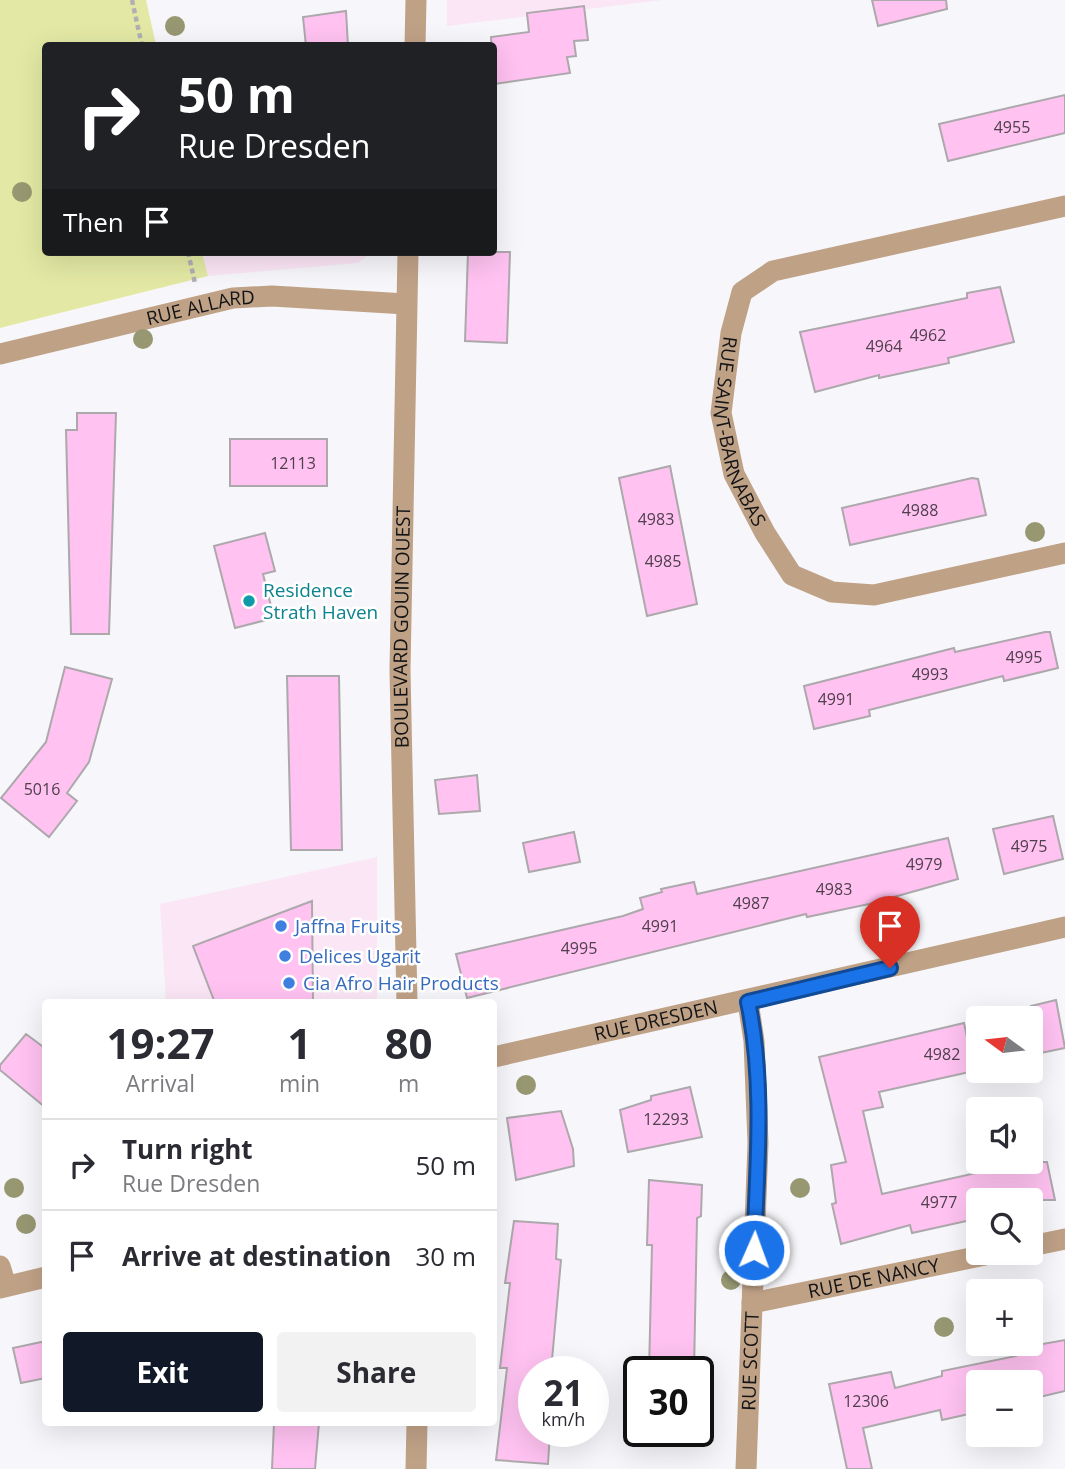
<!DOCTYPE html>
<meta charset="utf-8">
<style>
:root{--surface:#fff;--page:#f2f2f3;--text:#2b2b33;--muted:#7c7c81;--line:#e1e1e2;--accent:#111827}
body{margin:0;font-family:"Open Sans",sans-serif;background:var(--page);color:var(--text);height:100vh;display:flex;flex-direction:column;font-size:26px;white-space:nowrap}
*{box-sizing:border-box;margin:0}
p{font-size:23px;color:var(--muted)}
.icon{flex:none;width:38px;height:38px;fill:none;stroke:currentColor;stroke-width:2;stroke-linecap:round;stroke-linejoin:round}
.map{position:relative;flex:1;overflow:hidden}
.sheet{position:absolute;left:42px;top:999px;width:455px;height:427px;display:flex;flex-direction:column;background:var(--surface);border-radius:7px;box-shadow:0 7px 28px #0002}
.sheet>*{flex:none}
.hud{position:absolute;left:42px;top:42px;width:455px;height:214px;border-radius:7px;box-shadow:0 7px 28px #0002;background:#202124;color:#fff;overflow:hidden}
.needle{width:46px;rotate:285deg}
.tools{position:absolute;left:966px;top:1006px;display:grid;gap:14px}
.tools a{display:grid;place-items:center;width:77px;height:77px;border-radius:7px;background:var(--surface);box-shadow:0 7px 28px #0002;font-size:35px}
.speed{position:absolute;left:518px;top:1356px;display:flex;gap:14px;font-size:35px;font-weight:700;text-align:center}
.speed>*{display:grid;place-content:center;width:91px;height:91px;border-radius:50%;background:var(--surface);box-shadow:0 7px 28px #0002;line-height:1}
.speed small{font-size:18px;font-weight:400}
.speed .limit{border:4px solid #111;border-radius:10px;background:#fff;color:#111}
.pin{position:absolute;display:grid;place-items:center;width:60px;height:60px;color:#fff;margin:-72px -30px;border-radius:50% 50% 50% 0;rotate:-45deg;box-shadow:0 0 7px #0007}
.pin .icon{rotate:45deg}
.me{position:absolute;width:77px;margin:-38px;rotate:2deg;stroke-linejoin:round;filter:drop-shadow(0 0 5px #0008)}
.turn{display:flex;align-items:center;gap:24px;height:147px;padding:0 21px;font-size:32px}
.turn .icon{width:91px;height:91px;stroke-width:2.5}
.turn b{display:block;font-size:49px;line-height:60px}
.then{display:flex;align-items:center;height:66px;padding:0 21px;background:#0003;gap:14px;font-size:26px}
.eta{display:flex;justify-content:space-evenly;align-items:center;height:119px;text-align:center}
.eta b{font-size:42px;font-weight:700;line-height:49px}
.primary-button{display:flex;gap:14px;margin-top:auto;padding:14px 21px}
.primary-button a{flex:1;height:80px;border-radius:7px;background:var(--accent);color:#fff;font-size:28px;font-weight:700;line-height:80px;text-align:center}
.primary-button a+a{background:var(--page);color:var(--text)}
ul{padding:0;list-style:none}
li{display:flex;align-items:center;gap:21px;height:91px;padding:0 21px;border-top:2px solid var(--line)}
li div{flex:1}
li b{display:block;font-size:26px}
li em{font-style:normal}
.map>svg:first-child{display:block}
.commercial{fill:#fbe6f6}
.green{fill:#e3e9a4}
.building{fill:#ffc2f1;stroke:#aca8ab;stroke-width:2}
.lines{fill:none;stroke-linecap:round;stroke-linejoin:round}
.path{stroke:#b0b0b3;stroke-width:4.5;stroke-dasharray:5 3.5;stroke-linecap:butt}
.minor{stroke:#bfa186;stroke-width:21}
.tree{fill:#979872}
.route-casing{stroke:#114b97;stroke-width:18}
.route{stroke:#1a73e8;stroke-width:12}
.culture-dot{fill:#0f9aa8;stroke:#fff;stroke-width:2.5}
.shop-dot{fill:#3f7fe0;stroke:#fff;stroke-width:2.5}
.labels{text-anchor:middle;stroke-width:5;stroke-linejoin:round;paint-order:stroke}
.number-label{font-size:16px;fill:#4f404d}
.street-label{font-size:19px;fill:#141416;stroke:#fff}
.culture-label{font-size:19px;fill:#0d838f;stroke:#fff;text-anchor:start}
.shop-label{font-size:19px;fill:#366cbe;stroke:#fff;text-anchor:start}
</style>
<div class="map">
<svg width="1065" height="1469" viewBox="0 0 1065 1469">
<rect width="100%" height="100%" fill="#f7f7fb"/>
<!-- commercial -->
<path class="commercial" d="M 447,0 L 663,0 L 447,26 Z
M 202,252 L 372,252 L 358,263 L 208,276 Z
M 377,857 L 377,1003 L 166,1003 L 160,904 Z"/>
<!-- green -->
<path class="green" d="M 0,0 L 146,0 L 156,45 L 46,46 L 46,252 L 202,252 L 208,276 L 0,328 Z"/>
<!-- building -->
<path class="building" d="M 872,0 L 946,0 L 947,9 L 878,26 Z
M 584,6 L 588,40 L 574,41 L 576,56 L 567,57 L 570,73 L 494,84 L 491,37 L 529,32 L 527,13 Z
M 346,11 L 348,46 L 306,46 L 303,17 Z
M 1065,95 L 1065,133 L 948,161 L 939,124 Z
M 468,252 L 510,252 L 507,343 L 465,341 Z
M 1000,287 L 1014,342 L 948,358 L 949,363 L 879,378 L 879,375 L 815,392 L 800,332 L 967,298 L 967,293 Z
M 77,413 L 116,413 L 109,634 L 71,634 L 66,430 L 77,430 Z
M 230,439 L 327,439 L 327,486 L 230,486 Z
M 670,466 L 697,604 L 647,616 L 619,478 Z
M 972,478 L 978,479 L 986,515 L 850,545 L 842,508 Z
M 265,533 L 275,571 L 263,574 L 274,618 L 235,628 L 214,546 Z
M 1045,632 L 1050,632 L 1058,668 L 1004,681 L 1003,676 L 869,710 L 870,716 L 814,729 L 804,686 L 954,648 L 955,652 Z
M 65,667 L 112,679 L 89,762 L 67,793 L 77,801 L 49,837 L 1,798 L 46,742 Z
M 287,676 L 339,676 L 342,850 L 291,850 Z
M 477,775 L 480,811 L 439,814 L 435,780 Z
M 1053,816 L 1063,859 L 1004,874 L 993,829 Z
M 574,832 L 580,862 L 529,872 L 523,843 Z
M 948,838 L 958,879 L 869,904 L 807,917 L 806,914 L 467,998 L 456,954 L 623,916 L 643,909 L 640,898 L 662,892 L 661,889 L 694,882 L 697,894 Z
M 312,901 L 313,1003 L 215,1003 L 193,946 Z
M 1056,1000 L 1065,1048 L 1031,1055 L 1031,1006 Z
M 964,1023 L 974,1071 L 879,1092 L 883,1107 L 863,1111 L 882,1194 L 985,1171 L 984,1166 L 1002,1162 L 1047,1162 L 1055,1200 L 967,1200 L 971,1220 L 912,1233 L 910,1225 L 841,1244 L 832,1204 L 836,1203 L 831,1165 L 846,1162 L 819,1057 Z
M 26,1034 L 46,1049 L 46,1108 L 0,1070 L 0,1065 Z
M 690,1087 L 702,1137 L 628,1152 L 620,1110 L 651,1100 L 651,1096 Z
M 561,1111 L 573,1149 L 574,1166 L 516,1180 L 507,1118 Z
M 649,1180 L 702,1185 L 701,1216 L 697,1218 L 694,1372 L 649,1372 L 652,1245 L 647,1245 Z
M 514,1221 L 558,1224 L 556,1259 L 561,1260 L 551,1371 L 534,1371 L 534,1432 L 550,1432 L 548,1464 L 496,1460 L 507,1368 L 500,1368 L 510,1283 L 505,1283 Z
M 1065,1340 L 1065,1391 L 1031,1399 L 1031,1382 L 978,1382 L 978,1412 L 942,1420 L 940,1410 L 863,1428 L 872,1469 L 847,1469 L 829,1384 L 891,1372 L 895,1388 L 942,1376 L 942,1371 L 1016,1356 L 1015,1349 Z
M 46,1341 L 46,1378 L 21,1383 L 13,1348 Z
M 274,1423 L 319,1423 L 315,1469 L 272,1469 Z"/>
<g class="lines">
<!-- path -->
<path class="path" d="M 132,0 L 142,46
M 188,252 L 195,283"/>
<!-- minor -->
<g class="minor">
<path d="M 415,46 L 416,0"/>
<path id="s1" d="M 1065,206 L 773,271 L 742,292 L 731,333 L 721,413 L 734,474 L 765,533 L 792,575 L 832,592 L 874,595 L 1065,553"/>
<path id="s2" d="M 0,354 L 233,298 L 272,296 L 406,304"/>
<path id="s3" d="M 407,1003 L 400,670 L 408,252"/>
<path id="s4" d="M 494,1057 L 1065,927"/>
<path d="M 1031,1246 L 1065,1239"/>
<path d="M 0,1266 L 6,1286"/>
<path d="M 0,1288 L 46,1277"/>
<path id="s5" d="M 752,1303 L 995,1253"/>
<path d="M 416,1469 L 417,1423"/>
<path id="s6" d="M 746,1469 L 758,1143 L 754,1041 L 748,1002"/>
</g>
</g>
<!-- trees -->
<g class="tree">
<circle cx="175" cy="26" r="10"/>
<circle cx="22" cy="192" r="10"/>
<circle cx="143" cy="339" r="10"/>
<circle cx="1035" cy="532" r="10"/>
<circle cx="526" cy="1085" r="10"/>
<circle cx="14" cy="1188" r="10"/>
<circle cx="800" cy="1188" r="10"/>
<circle cx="26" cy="1224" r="10"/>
<circle cx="731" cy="1280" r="10"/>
<circle cx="944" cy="1327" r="10"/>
</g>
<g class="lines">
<defs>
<path id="route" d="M 754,1250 C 757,1169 765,1082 748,1002 L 890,968"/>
</defs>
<!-- route casing -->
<use href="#route" class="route-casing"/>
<!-- route -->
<use href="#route" class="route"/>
</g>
<!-- markers -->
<circle class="culture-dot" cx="249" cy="601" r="7"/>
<g class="shop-dot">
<circle cx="281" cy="926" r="7"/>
<circle cx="285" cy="956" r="7"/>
<circle cx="289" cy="983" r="7"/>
</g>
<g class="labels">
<!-- number labels -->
<g class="number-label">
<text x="1012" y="133">4955</text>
<text x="928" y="341">4962</text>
<text x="884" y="352">4964</text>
<text x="293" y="469">12113</text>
<text x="920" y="516">4988</text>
<text x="656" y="525">4983</text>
<text x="663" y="567">4985</text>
<text x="1024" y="663">4995</text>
<text x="930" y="680">4993</text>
<text x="836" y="705">4991</text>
<text x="42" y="795">5016</text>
<text x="1029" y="852">4975</text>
<text x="924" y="870">4979</text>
<text x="834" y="895">4983</text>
<text x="751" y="909">4987</text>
<text x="660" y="932">4991</text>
<text x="579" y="954">4995</text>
<text x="942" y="1060">4982</text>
<text x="666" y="1125">12293</text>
<text x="939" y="1208">4977</text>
<text x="866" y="1407">12306</text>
</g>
<!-- street labels -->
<g class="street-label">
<text dy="7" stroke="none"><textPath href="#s2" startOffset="206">RUE ALLARD</textPath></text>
<text dy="7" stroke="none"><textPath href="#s1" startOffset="481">RUE SAINT-BARNABAS</textPath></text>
<text dy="7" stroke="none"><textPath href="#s3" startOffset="376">BOULEVARD GOUIN OUEST</textPath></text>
<text dy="7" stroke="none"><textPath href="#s4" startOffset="166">RUE DRESDEN</textPath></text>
<text dy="7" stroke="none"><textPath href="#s5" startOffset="124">RUE DE NANCY</textPath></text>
<text dy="7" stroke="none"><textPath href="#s6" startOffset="108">RUE SCOTT</textPath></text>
</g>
<!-- culture labels -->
<g class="culture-label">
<text x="263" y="597">Residence<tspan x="263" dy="22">Strath Haven</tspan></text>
</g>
<!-- shop labels -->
<g class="shop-label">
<text x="295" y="933">Jaffna Fruits</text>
<text x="299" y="963">Delices Ugarit</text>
<text x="303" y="990">Cia Afro Hair Products</text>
</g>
</g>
</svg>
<div class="tools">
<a><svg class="needle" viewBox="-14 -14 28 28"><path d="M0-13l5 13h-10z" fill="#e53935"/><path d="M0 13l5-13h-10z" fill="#7c7c81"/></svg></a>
<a><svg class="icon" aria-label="sound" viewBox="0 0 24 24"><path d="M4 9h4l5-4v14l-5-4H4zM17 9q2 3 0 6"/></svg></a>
<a><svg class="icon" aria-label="search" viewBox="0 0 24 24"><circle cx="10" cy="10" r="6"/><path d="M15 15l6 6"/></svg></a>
<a>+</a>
<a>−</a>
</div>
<div class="speed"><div>21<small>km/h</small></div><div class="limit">30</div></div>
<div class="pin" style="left:890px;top:968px;background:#d93025"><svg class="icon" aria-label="arrive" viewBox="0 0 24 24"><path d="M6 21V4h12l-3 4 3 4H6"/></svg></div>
<svg class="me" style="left:754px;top:1250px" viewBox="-20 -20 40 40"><circle r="17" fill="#1a73e8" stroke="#fff" stroke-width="3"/><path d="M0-11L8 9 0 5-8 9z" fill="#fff"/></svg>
<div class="hud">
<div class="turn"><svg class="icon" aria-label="right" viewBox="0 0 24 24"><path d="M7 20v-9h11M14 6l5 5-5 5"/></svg><div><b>50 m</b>Rue Dresden</div></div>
<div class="then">Then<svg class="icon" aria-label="arrive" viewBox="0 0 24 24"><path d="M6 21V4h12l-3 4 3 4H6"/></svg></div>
</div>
<section class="sheet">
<div class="eta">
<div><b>19:27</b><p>Arrival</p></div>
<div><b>1</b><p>min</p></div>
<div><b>80</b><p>m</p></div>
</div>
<ul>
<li><svg class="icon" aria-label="right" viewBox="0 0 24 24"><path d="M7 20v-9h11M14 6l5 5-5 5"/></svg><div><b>Turn right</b><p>Rue Dresden</p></div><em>50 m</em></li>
<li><svg class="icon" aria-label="arrive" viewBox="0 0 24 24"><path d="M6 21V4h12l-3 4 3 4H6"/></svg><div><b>Arrive at destination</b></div><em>30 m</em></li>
</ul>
<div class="primary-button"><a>Exit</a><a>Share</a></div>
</section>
</div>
